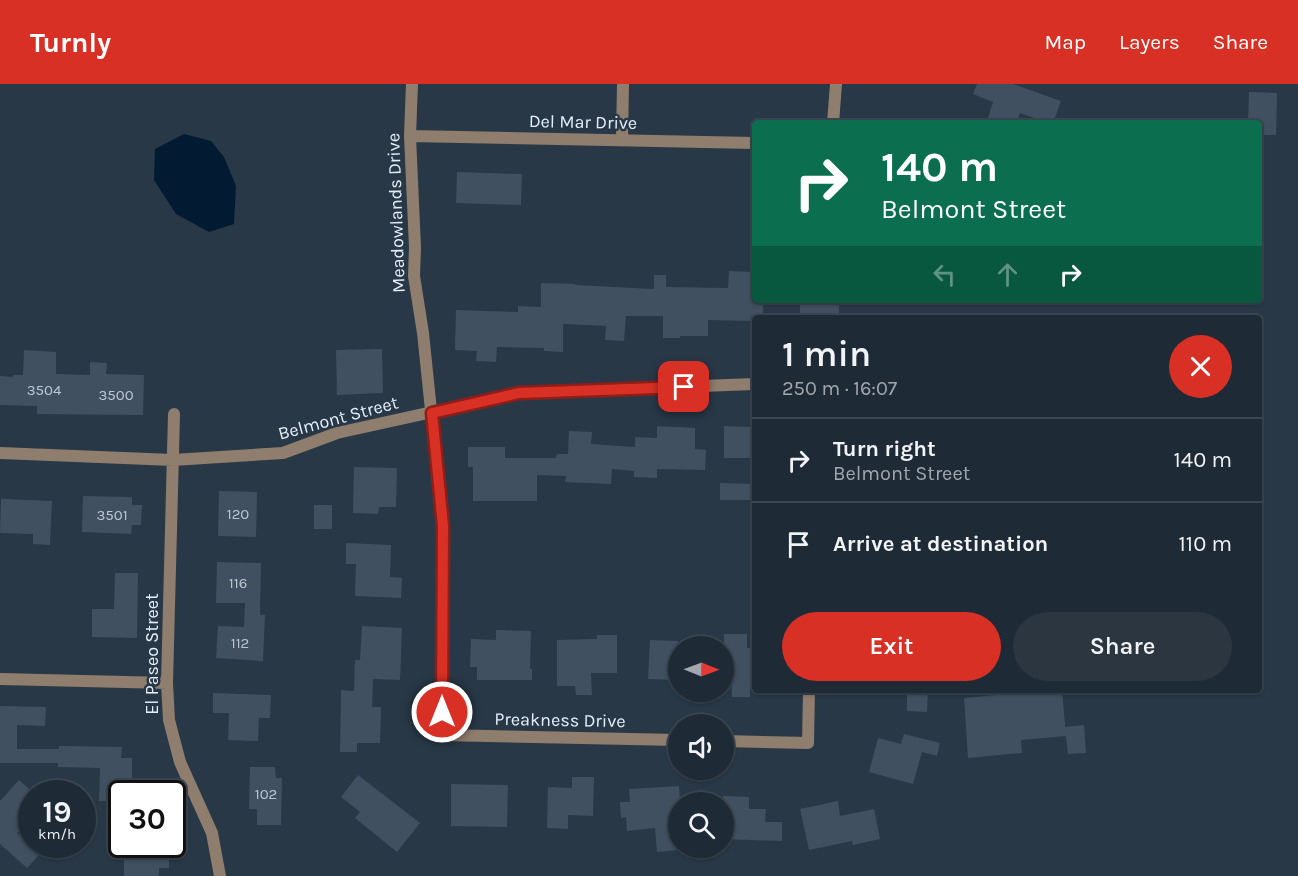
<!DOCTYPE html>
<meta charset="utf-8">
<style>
:root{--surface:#1e2a35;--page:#2b3641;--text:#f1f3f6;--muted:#a1a7ad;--line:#3c4650;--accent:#d93025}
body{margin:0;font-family:Karla,sans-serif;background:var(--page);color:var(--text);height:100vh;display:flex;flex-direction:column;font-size:22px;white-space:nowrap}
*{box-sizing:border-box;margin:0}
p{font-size:20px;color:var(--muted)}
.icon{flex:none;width:33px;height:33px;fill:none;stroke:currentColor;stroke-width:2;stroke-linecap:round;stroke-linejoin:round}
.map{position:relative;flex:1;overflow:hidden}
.sheet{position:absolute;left:752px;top:231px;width:510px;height:378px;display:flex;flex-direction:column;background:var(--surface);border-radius:6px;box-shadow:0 2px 4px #0004,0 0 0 2px var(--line)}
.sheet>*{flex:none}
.hud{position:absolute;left:752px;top:36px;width:510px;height:183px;border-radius:6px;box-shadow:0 2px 4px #0004,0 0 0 2px var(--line);background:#0b6e4f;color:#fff;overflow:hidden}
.needle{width:39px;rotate:91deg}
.controls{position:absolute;left:668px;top:552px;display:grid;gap:12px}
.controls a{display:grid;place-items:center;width:66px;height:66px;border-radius:50%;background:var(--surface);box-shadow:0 2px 4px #0004,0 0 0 2px var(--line);font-size:30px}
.speed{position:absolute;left:18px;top:696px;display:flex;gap:12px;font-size:30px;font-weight:700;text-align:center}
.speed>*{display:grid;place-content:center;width:78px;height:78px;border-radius:50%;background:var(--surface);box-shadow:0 2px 4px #0004,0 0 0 2px var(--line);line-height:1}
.speed small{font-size:15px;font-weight:400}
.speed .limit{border:3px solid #111;border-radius:9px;background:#fff;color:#111}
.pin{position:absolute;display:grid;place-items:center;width:51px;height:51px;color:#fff;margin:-26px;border-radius:12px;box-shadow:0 3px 9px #0006}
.me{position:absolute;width:66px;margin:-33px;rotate:0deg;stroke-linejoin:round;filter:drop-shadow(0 0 4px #0008)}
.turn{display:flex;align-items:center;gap:21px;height:126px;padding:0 30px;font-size:27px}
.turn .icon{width:78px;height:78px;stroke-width:2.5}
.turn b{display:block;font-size:42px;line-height:51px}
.lanes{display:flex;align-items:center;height:57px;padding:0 30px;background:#0003;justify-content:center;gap:30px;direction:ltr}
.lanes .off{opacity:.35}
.round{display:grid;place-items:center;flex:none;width:63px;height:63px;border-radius:32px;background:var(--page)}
.head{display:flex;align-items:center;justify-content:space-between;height:102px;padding:0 30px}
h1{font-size:36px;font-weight:600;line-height:45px}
.action{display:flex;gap:12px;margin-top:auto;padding:12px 30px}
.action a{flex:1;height:69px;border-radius:36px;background:var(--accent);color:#fff;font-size:24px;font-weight:600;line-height:69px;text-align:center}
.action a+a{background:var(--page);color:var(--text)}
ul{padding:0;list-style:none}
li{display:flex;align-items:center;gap:18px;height:84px;padding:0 30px;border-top:2px solid var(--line)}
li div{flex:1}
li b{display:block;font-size:22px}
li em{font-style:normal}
header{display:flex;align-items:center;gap:36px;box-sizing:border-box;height:84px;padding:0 30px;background:var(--accent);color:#fff}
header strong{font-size:28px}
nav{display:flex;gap:33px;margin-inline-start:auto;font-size:21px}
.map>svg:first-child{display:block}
.water{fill:#021b32}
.building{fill:#405060}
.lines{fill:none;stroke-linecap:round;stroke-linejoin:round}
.minor{stroke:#8f7d6e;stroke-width:12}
.route-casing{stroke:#8d1f18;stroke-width:15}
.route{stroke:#d93025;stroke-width:10}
.labels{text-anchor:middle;stroke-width:5;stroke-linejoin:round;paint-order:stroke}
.number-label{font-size:15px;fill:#bcc7d3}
.street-label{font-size:18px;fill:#e5eff9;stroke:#283847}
</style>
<header>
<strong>Turnly</strong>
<nav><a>Map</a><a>Layers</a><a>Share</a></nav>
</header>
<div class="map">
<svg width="1298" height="792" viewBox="0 0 1298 792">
<rect width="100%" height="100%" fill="#283847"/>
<!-- water -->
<path class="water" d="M 184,50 L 211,57 L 224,73 L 236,102 L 234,140 L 209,148 L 176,130 L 154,96 L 155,65 Z"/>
<!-- building -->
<path class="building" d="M 977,0 L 1013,0 L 1061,17 L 1053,39 L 1049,39 L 1020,29 L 1016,39 L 1001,39 L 988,34 L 993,18 L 973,10 Z
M 1249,8 L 1277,9 L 1276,51 L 1258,51 L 1258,39 L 1248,39 Z
M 457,88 L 522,90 L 521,121 L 456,119 Z
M 729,187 L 754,188 L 754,216 L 763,216 L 763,234 L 754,234 L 754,237 L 708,236 L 708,252 L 680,252 L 680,254 L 663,254 L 663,232 L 626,232 L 624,257 L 605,256 L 606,242 L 563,240 L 563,268 L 544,267 L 544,264 L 497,263 L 496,278 L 476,277 L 477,267 L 455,266 L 456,226 L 518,228 L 518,222 L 541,223 L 541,199 L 575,200 L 575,201 L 654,205 L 654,191 L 666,191 L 666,203 L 728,204 Z
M 800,216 L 839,216 L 839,234 L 800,233 Z
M 382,265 L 383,309 L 337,311 L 336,266 Z
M 24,266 L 56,268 L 56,290 L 90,291 L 90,278 L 107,279 L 106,290 L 144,291 L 143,331 L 37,330 L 37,322 L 0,321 L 0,292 L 13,293 L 13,291 L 23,291 Z
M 657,342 L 695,344 L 695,365 L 706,366 L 705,386 L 657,385 L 657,394 L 634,393 L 634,387 L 612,385 L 611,400 L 565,398 L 566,392 L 537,391 L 537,417 L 473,417 L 473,383 L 468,383 L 468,363 L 505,363 L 505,374 L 556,374 L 557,370 L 568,370 L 569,347 L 592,348 L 591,360 L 635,363 L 635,353 L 657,354 Z
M 724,342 L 754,343 L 754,374 L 724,374 Z
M 354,383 L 397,384 L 396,423 L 379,423 L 378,430 L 353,429 Z
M 720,399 L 754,400 L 754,416 L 720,416 Z
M 219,407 L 257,408 L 256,453 L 218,452 Z
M 83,412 L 132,413 L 132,421 L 142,421 L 141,441 L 132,441 L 131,450 L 82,448 Z
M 1,415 L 52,417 L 50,461 L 33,460 L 33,450 L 0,449 Z
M 314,421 L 332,421 L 332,445 L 314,445 Z
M 346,459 L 391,461 L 390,493 L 402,494 L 401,514 L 355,512 L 356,480 L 346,480 Z
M 217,478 L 261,479 L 260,531 L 265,531 L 263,577 L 216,574 L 218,542 L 244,543 L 245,519 L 216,519 Z
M 115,489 L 138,489 L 137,554 L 92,553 L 92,525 L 114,525 Z
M 362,542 L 402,544 L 400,596 L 373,595 L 372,623 L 381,623 L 380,659 L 357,659 L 357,668 L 340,668 L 341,606 L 354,607 L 355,576 L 360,576 Z
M 496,546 L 531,547 L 530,585 L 532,585 L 532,596 L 477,596 L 477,583 L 470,583 L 471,555 L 496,556 Z
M 724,550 L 747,550 L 747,564 L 754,564 L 754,595 L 750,595 L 750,613 L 732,613 L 731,587 L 724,587 Z
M 597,551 L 617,551 L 617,589 L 591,589 L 592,611 L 576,611 L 575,602 L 557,602 L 557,556 L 597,555 Z
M 650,556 L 678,557 L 678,596 L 648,595 Z
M 907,606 L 928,606 L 927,628 L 907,627 Z
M 1052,606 L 1062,606 L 1066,652 L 1021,656 L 1022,669 L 968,674 L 964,614 Z
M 213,609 L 271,611 L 270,634 L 259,634 L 258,657 L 228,656 L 229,629 L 213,629 Z
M 0,622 L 46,623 L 45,642 L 17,641 L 17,665 L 59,665 L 59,662 L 122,663 L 121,674 L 132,674 L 132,710 L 122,710 L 122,717 L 99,717 L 100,684 L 58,683 L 58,679 L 0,679 Z
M 1084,641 L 1086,669 L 1068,670 L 1065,643 Z
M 904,650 L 940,659 L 937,672 L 922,668 L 913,700 L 869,688 L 878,654 L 901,660 Z
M 250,683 L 275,683 L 276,694 L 282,694 L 281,741 L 257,741 L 257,725 L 249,725 Z
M 358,691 L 420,739 L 397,768 L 355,734 L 360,728 L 341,713 Z
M 572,693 L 594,693 L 593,732 L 568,731 L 568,745 L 547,744 L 548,703 L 572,704 Z
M 19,696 L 34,709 L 32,710 L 32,733 L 17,749 L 40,770 L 27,784 L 0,760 L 0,717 Z
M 451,700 L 508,701 L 507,743 L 451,742 Z
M 679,702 L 680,718 L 678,718 L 678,766 L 657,768 L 655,744 L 627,747 L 626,733 L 621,734 L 620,718 L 630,718 L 629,705 Z
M 723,712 L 749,713 L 749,725 L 766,725 L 765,738 L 782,738 L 782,757 L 723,755 Z
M 838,717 L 840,732 L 874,725 L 880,755 L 853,761 L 852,757 L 809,766 L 800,725 Z
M 124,766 L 169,767 L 169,784 L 159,784 L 159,792 L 124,792 Z"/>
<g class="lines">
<!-- minor -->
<path class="minor" d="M 412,0 L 410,52 L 415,164 L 414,192 L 423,249 L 443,442 L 442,651 L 678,656
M 833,39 L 836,0
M 410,52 L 754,59
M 622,56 L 623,0
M 174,330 L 167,599 L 169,636 L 180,678 L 212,749 L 220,792
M 0,369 L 173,376 L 283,369 L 337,349 L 519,309 L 754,300
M 0,595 L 167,599
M 723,657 L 808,659 L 809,606"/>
</g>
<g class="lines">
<defs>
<path id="route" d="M 442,628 L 443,442 L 432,329 L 519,309 L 684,303"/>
</defs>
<!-- route casing -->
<use href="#route" class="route-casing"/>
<!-- route -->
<use href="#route" class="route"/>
</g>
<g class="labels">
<!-- number labels -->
<g class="number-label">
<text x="44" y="311">3504</text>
<text x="116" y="316">3500</text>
<text x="238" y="435">120</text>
<text x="112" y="436">3501</text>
<text x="238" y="504">116</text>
<text x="240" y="564">112</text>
<text x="266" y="715">102</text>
</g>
<!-- street labels -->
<g class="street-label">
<text transform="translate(583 38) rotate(1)" y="6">Del Mar Drive</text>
<text transform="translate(396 129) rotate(-92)" y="6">Meadowlands Drive</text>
<text transform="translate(338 334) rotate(-15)" y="6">Belmont Street</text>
<text transform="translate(152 570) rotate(-90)" y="6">El Paseo Street</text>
<text transform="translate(560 636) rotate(1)" y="6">Preakness Drive</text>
</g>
</g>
</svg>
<div class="controls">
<a><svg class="needle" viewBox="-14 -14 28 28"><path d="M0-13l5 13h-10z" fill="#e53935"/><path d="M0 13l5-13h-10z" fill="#a1a7ad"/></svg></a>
<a><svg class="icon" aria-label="sound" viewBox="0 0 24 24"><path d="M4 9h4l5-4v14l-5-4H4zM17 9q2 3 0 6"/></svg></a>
<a><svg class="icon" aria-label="search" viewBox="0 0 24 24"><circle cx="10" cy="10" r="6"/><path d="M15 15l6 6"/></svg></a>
</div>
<div class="speed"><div>19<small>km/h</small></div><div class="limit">30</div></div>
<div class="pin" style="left:684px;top:303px;background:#d93025"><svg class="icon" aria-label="arrive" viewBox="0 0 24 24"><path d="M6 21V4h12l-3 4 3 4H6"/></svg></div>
<svg class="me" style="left:442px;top:628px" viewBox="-20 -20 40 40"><circle r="17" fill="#d93025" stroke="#fff" stroke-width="3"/><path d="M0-11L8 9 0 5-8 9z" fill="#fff"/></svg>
<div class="hud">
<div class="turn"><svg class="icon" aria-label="right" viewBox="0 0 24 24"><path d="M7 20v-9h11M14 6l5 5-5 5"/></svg><div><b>140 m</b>Belmont Street</div></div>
<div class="lanes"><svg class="icon off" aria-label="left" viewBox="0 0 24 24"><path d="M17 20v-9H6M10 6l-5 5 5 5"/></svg><svg class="icon off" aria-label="ahead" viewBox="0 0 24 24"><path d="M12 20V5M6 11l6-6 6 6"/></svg><svg class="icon" aria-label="right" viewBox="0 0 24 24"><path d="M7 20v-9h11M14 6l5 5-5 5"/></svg></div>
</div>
<section class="sheet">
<div class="head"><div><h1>1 min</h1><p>250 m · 16:07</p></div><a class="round" style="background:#d93025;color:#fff"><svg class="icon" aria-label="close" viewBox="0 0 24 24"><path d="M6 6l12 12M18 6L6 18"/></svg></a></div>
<ul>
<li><svg class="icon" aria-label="right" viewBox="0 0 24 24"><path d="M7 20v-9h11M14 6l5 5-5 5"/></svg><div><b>Turn right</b><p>Belmont Street</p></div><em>140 m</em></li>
<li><svg class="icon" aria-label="arrive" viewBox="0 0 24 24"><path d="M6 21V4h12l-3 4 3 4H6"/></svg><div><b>Arrive at destination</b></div><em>110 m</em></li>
</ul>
<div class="action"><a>Exit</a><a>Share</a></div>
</section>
</div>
